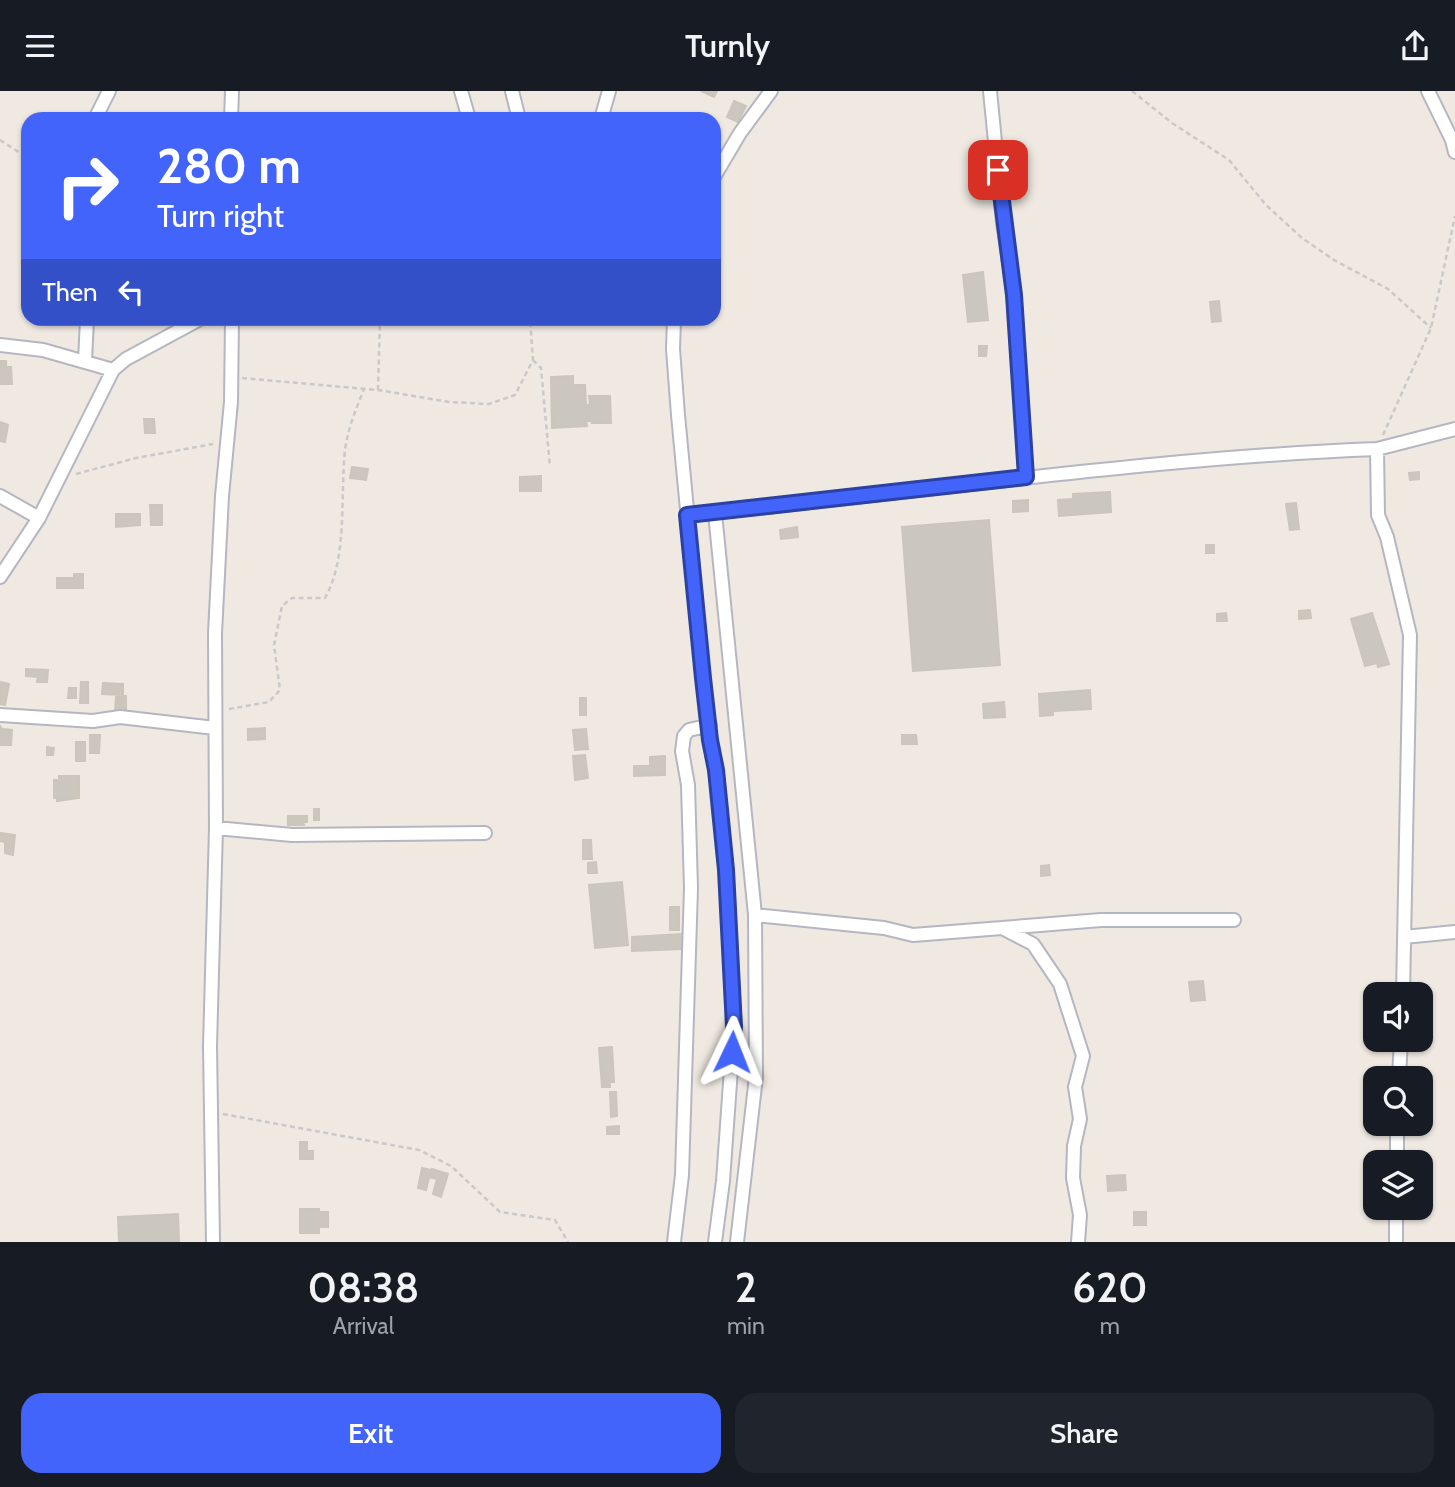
<!DOCTYPE html>
<style>
:root{--surface:#171b24;--page:#20242c;--text:#f1f3f6;--muted:#9ea1a6;--accent:#4264fb}
body{margin:0;font-family:Cabin,sans-serif;background:var(--page);color:var(--text);height:100vh;display:flex;flex-direction:column;font-size:26px;white-space:nowrap}
*{box-sizing:border-box;margin:0}
p{font-size:23px;color:var(--muted)}
.icon{flex:none;width:38px;height:38px;fill:none;stroke:currentColor;stroke-width:2;stroke-linecap:round;stroke-linejoin:round}
.map{position:relative;height:1151px;overflow:hidden}
.drawer{display:flex;flex-direction:column;background:var(--surface);flex:1}
.drawer>*{flex:none}
.hud{position:absolute;left:21px;top:21px;width:700px;height:214px;border-radius:21px;box-shadow:0 2px 5px #0004;background:#4264fb;color:#fff;overflow:hidden}
.buttons{position:absolute;left:1363px;top:891px;display:grid;gap:14px}
.buttons a{display:grid;place-items:center;width:70px;height:70px;border-radius:14px;background:var(--surface);box-shadow:0 2px 5px #0004;font-size:35px}
.pin{position:absolute;display:grid;place-items:center;width:60px;height:60px;color:#fff;margin:-30px;border-radius:14px;box-shadow:0 4px 10px #0006}
.me{position:absolute;width:77px;margin:-38px;rotate:2deg;stroke-linejoin:round;filter:drop-shadow(0 0 5px #0008)}
.turn{display:flex;align-items:center;gap:24px;height:147px;padding:0 21px;font-size:32px}
.turn .icon{width:91px;height:91px;stroke-width:2.5}
.turn b{display:block;font-size:49px;line-height:60px}
.then{display:flex;align-items:center;height:66px;padding:0 21px;background:#0003;gap:14px;font-size:26px}
.eta{display:flex;justify-content:space-evenly;align-items:center;height:119px;text-align:center}
.eta b{font-size:42px;font-weight:600;line-height:49px}
.action{display:flex;gap:14px;margin-top:auto;padding:14px 21px}
.action a{flex:1;height:80px;border-radius:21px;background:var(--accent);color:#fff;font-size:28px;font-weight:600;line-height:80px;text-align:center}
.action a+a{background:var(--page);color:var(--text)}
header{display:flex;justify-content:space-between;align-items:center;height:91px;padding:0 21px;background:var(--surface);font-size:32px;font-weight:600}
.map>svg:first-child{display:block}
.building{fill:#cbc7bf;stroke:#cbc5ba;stroke-width:2}
.lines{fill:none;stroke-linecap:round;stroke-linejoin:round}
.minor-casing{stroke:#b4b7c1;stroke-width:16}
.path{stroke:#c9c9c9;stroke-width:2.5;stroke-dasharray:5 3.5;stroke-linecap:butt}
.minor{stroke:#fff;stroke-width:12}
.route-casing{stroke:#2b41a3;stroke-width:18}
.route{stroke:#4264fb;stroke-width:12}
</style>
<header><svg class="icon" aria-label="menu" viewBox="0 0 24 24"><path d="M4 6h16M4 12h16M4 18h16"/></svg>Turnly<svg class="icon" aria-label="share" viewBox="0 0 24 24"><path d="M12 15V3M7 8l5-5 5 5M5 13v7h14v-7"/></svg></header>
<div class="map">
<svg width="1455" height="1151" viewBox="0 0 1455 1151">
<rect width="100%" height="100%" fill="#efe9e1"/>
<!-- building -->
<path class="building" d="M 701,0 L 717,0 L 714,6 Z
M 734,10 L 746,15 L 738,31 L 727,26 Z
M 983,181 L 988,229 L 968,231 L 963,184 Z
M 1219,210 L 1221,230 L 1212,231 L 1210,211 Z
M 101,228 L 137,228 L 137,231 L 121,234 L 121,232 L 116,230 L 117,234 L 107,234 L 107,232 L 101,232 Z
M 979,255 L 987,255 L 986,265 L 979,265 Z
M 0,270 L 6,270 L 6,276 L 11,276 L 12,293 L 0,293 Z
M 573,285 L 573,294 L 585,294 L 586,314 L 590,314 L 589,305 L 610,305 L 611,332 L 592,332 L 592,330 L 586,330 L 587,335 L 552,337 L 551,286 Z
M 144,328 L 154,328 L 155,342 L 145,342 Z
M 0,331 L 8,334 L 5,351 L 0,350 Z
M 352,376 L 368,378 L 366,389 L 350,387 Z
M 1419,381 L 1419,388 L 1410,389 L 1409,382 Z
M 541,385 L 541,400 L 520,400 L 520,386 Z
M 1110,401 L 1111,421 L 1059,425 L 1058,409 L 1073,408 L 1073,403 Z
M 1028,409 L 1028,420 L 1013,421 L 1013,410 Z
M 1296,412 L 1299,438 L 1290,439 L 1286,413 Z
M 150,414 L 162,414 L 162,434 L 151,434 Z
M 116,423 L 140,423 L 140,434 L 116,436 Z
M 989,429 L 1000,574 L 913,580 L 902,436 Z
M 797,436 L 798,446 L 781,448 L 780,439 Z
M 1206,454 L 1214,454 L 1214,462 L 1206,462 Z
M 74,483 L 83,483 L 83,497 L 57,497 L 57,487 L 74,487 Z
M 1310,519 L 1311,527 L 1299,528 L 1299,520 Z
M 1226,522 L 1227,530 L 1217,530 L 1217,523 Z
M 1372,522 L 1389,573 L 1378,576 L 1377,572 L 1365,575 L 1351,528 Z
M 26,578 L 48,579 L 47,591 L 37,591 L 38,586 L 26,585 Z
M 1,591 L 9,593 L 5,614 L 0,613 Z
M 81,591 L 88,591 L 88,612 L 80,612 Z
M 103,592 L 123,593 L 123,604 L 102,603 Z
M 69,597 L 76,597 L 76,607 L 68,607 Z
M 1090,599 L 1091,618 L 1053,620 L 1053,624 L 1040,625 L 1039,603 Z
M 116,605 L 126,605 L 126,622 L 115,622 Z
M 580,607 L 586,607 L 586,624 L 580,624 Z
M 1004,611 L 1005,626 L 984,627 L 983,613 Z
M 0,635 L 2,638 L 12,639 L 11,654 L 0,654 Z
M 265,637 L 265,648 L 248,649 L 248,638 Z
M 586,638 L 588,658 L 575,659 L 573,639 Z
M 90,644 L 100,644 L 99,662 L 90,662 Z
M 902,644 L 916,644 L 917,653 L 902,653 Z
M 76,651 L 85,651 L 85,670 L 76,670 Z
M 47,656 L 54,657 L 53,664 L 47,664 Z
M 585,664 L 588,687 L 575,689 L 573,665 Z
M 665,665 L 665,684 L 634,685 L 634,675 L 650,675 L 650,666 Z
M 59,685 L 79,685 L 79,707 L 57,710 L 57,707 L 54,707 L 54,689 L 59,689 Z
M 314,718 L 319,718 L 319,729 L 314,729 Z
M 288,725 L 307,725 L 307,731 L 303,731 L 304,734 L 288,734 Z
M 1,742 L 15,744 L 13,764 L 5,762 L 5,751 L 0,750 Z
M 583,749 L 591,749 L 592,768 L 583,768 Z
M 596,771 L 597,782 L 588,782 L 588,772 Z
M 1049,774 L 1050,784 L 1041,785 L 1041,775 Z
M 622,791 L 628,854 L 595,857 L 589,794 Z
M 670,816 L 679,816 L 679,839 L 670,839 Z
M 682,843 L 683,858 L 632,860 L 632,846 Z
M 1203,890 L 1205,909 L 1191,910 L 1189,891 Z
M 612,956 L 614,991 L 610,991 L 610,996 L 602,996 L 599,957 Z
M 610,1001 L 616,1001 L 617,1025 L 611,1026 Z
M 619,1035 L 619,1043 L 607,1043 L 607,1036 Z
M 300,1051 L 307,1051 L 307,1060 L 313,1060 L 313,1068 L 300,1068 Z
M 422,1077 L 431,1079 L 426,1099 L 418,1097 Z
M 432,1078 L 448,1083 L 441,1106 L 433,1103 L 437,1088 L 429,1086 Z
M 1125,1084 L 1126,1099 L 1108,1100 L 1107,1085 Z
M 300,1118 L 319,1118 L 319,1121 L 328,1121 L 328,1136 L 319,1136 L 319,1142 L 300,1142 Z
M 1134,1121 L 1146,1121 L 1146,1134 L 1134,1134 Z
M 178,1123 L 179,1151 L 119,1151 L 118,1126 Z"/>
<g class="lines">
<defs>
<path id="minor" d="M 461,0 L 469,28
M 512,0 L 519,28
M 990,0 L 1003,132 L 1014,204 L 1026,386
M 1428,0 L 1452,49 L 1455,61
M 95,28 L 109,0
M 231,28 L 232,0
M 601,28 L 609,0
M 714,86 L 740,42 L 771,0
M 674,228 L 673,258 L 678,324 L 703,587 L 710,648 L 716,679 L 726,780 L 734,936 L 723,1090 L 715,1151
M 0,254 L 43,259 L 113,279
M 85,270 L 87,228
M 1377,358 L 1455,338
M 0,405 L 39,427
M 715,422 L 755,824 L 756,986 L 737,1151
M 687,424 C 918,402 1146,367 1377,358 L 1378,424 L 1387,446 L 1410,544 L 1403,903
M 0,486 L 39,427 L 113,279 L 126,268 L 200,228
M 0,624 L 93,630 L 120,626 L 215,637
M 216,737 L 292,744 L 485,742
M 755,824 L 884,837 L 913,844 L 1002,837 L 1033,853 L 1060,893 L 1083,965 L 1075,996 L 1080,1028 L 1074,1055 L 1073,1087 L 1080,1124 L 1078,1151
M 1002,837 L 1101,829 L 1234,829
M 1404,846 L 1455,841
M 1399,987 L 1401,948
M 1397,1071 L 1397,1032
M 1396,1116 L 1396,1151
M 213,1151 L 210,955 L 216,737 L 215,542 L 222,405 L 231,311 L 232,228
M 674,1151 L 682,1084 L 691,797 L 688,694 L 682,660 L 684,645 L 689,639 L 710,634"/>
</defs>
<!-- minor casing -->
<use href="#minor" class="minor-casing"/>
<!-- path -->
<path class="path" d="M 1132,0 L 1172,32 L 1229,69 L 1266,114 L 1302,147 L 1334,169 L 1388,198 L 1431,237
M 0,49 L 28,67
M 533,269 L 541,277 L 550,376
M 242,287 L 378,299 L 449,311 L 489,313 L 515,304 L 533,269 L 530,228
M 378,299 L 380,228
M 1383,344 L 1431,237 L 1455,125
M 76,383 L 136,367 L 213,353
M 229,618 L 269,611 L 280,599 L 274,554 L 282,515 L 292,507 L 325,507 C 348,467 340,405 345,359 C 348,337 356,318 364,298
M 223,1023 L 419,1059 L 451,1075 L 500,1121 L 555,1129 L 568,1151"/>
<!-- minor -->
<use href="#minor" class="minor"/>
</g>
<g class="lines">
<defs>
<path id="route" d="M 732,961 L 734,936 L 726,779 L 716,679 L 710,649 L 703,587 L 687,424 L 1026,386 L 1014,204 L 998,79"/>
</defs>
<!-- route casing -->
<use href="#route" class="route-casing"/>
<!-- route -->
<use href="#route" class="route"/>
</g>
</svg>
<div class="buttons">
<a><svg class="icon" aria-label="sound" viewBox="0 0 24 24"><path d="M4 9h4l5-4v14l-5-4H4zM17 9q2 3 0 6"/></svg></a>
<a><svg class="icon" aria-label="search" viewBox="0 0 24 24"><circle cx="10" cy="10" r="6"/><path d="M15 15l6 6"/></svg></a>
<a><svg class="icon" aria-label="layers" viewBox="0 0 24 24"><path d="M12 4l9 5-9 5-9-5zM3 14l9 5 9-5"/></svg></a>
</div>
<div class="pin" style="left:998px;top:79px;background:#d93025"><svg class="icon" aria-label="arrive" viewBox="0 0 24 24"><path d="M6 21V4h12l-3 4 3 4H6"/></svg></div>
<svg class="me" style="left:732px;top:961px" viewBox="-20 -20 40 40"><path d="M0-17L14 15 0 8-14 15z" fill="#4264fb" stroke="#fff" stroke-width="4"/></svg>
<div class="hud">
<div class="turn"><svg class="icon" aria-label="right" viewBox="0 0 24 24"><path d="M7 20v-9h11M14 6l5 5-5 5"/></svg><div><b>280 m</b>Turn right</div></div>
<div class="then">Then<svg class="icon" aria-label="left" viewBox="0 0 24 24"><path d="M17 20v-9H6M10 6l-5 5 5 5"/></svg></div>
</div>
</div>
<section class="drawer">
<div class="eta">
<div><b>08:38</b><p>Arrival</p></div>
<div><b>2</b><p>min</p></div>
<div><b>620</b><p>m</p></div>
</div>
<div class="action"><a>Exit</a><a>Share</a></div>
</section>
